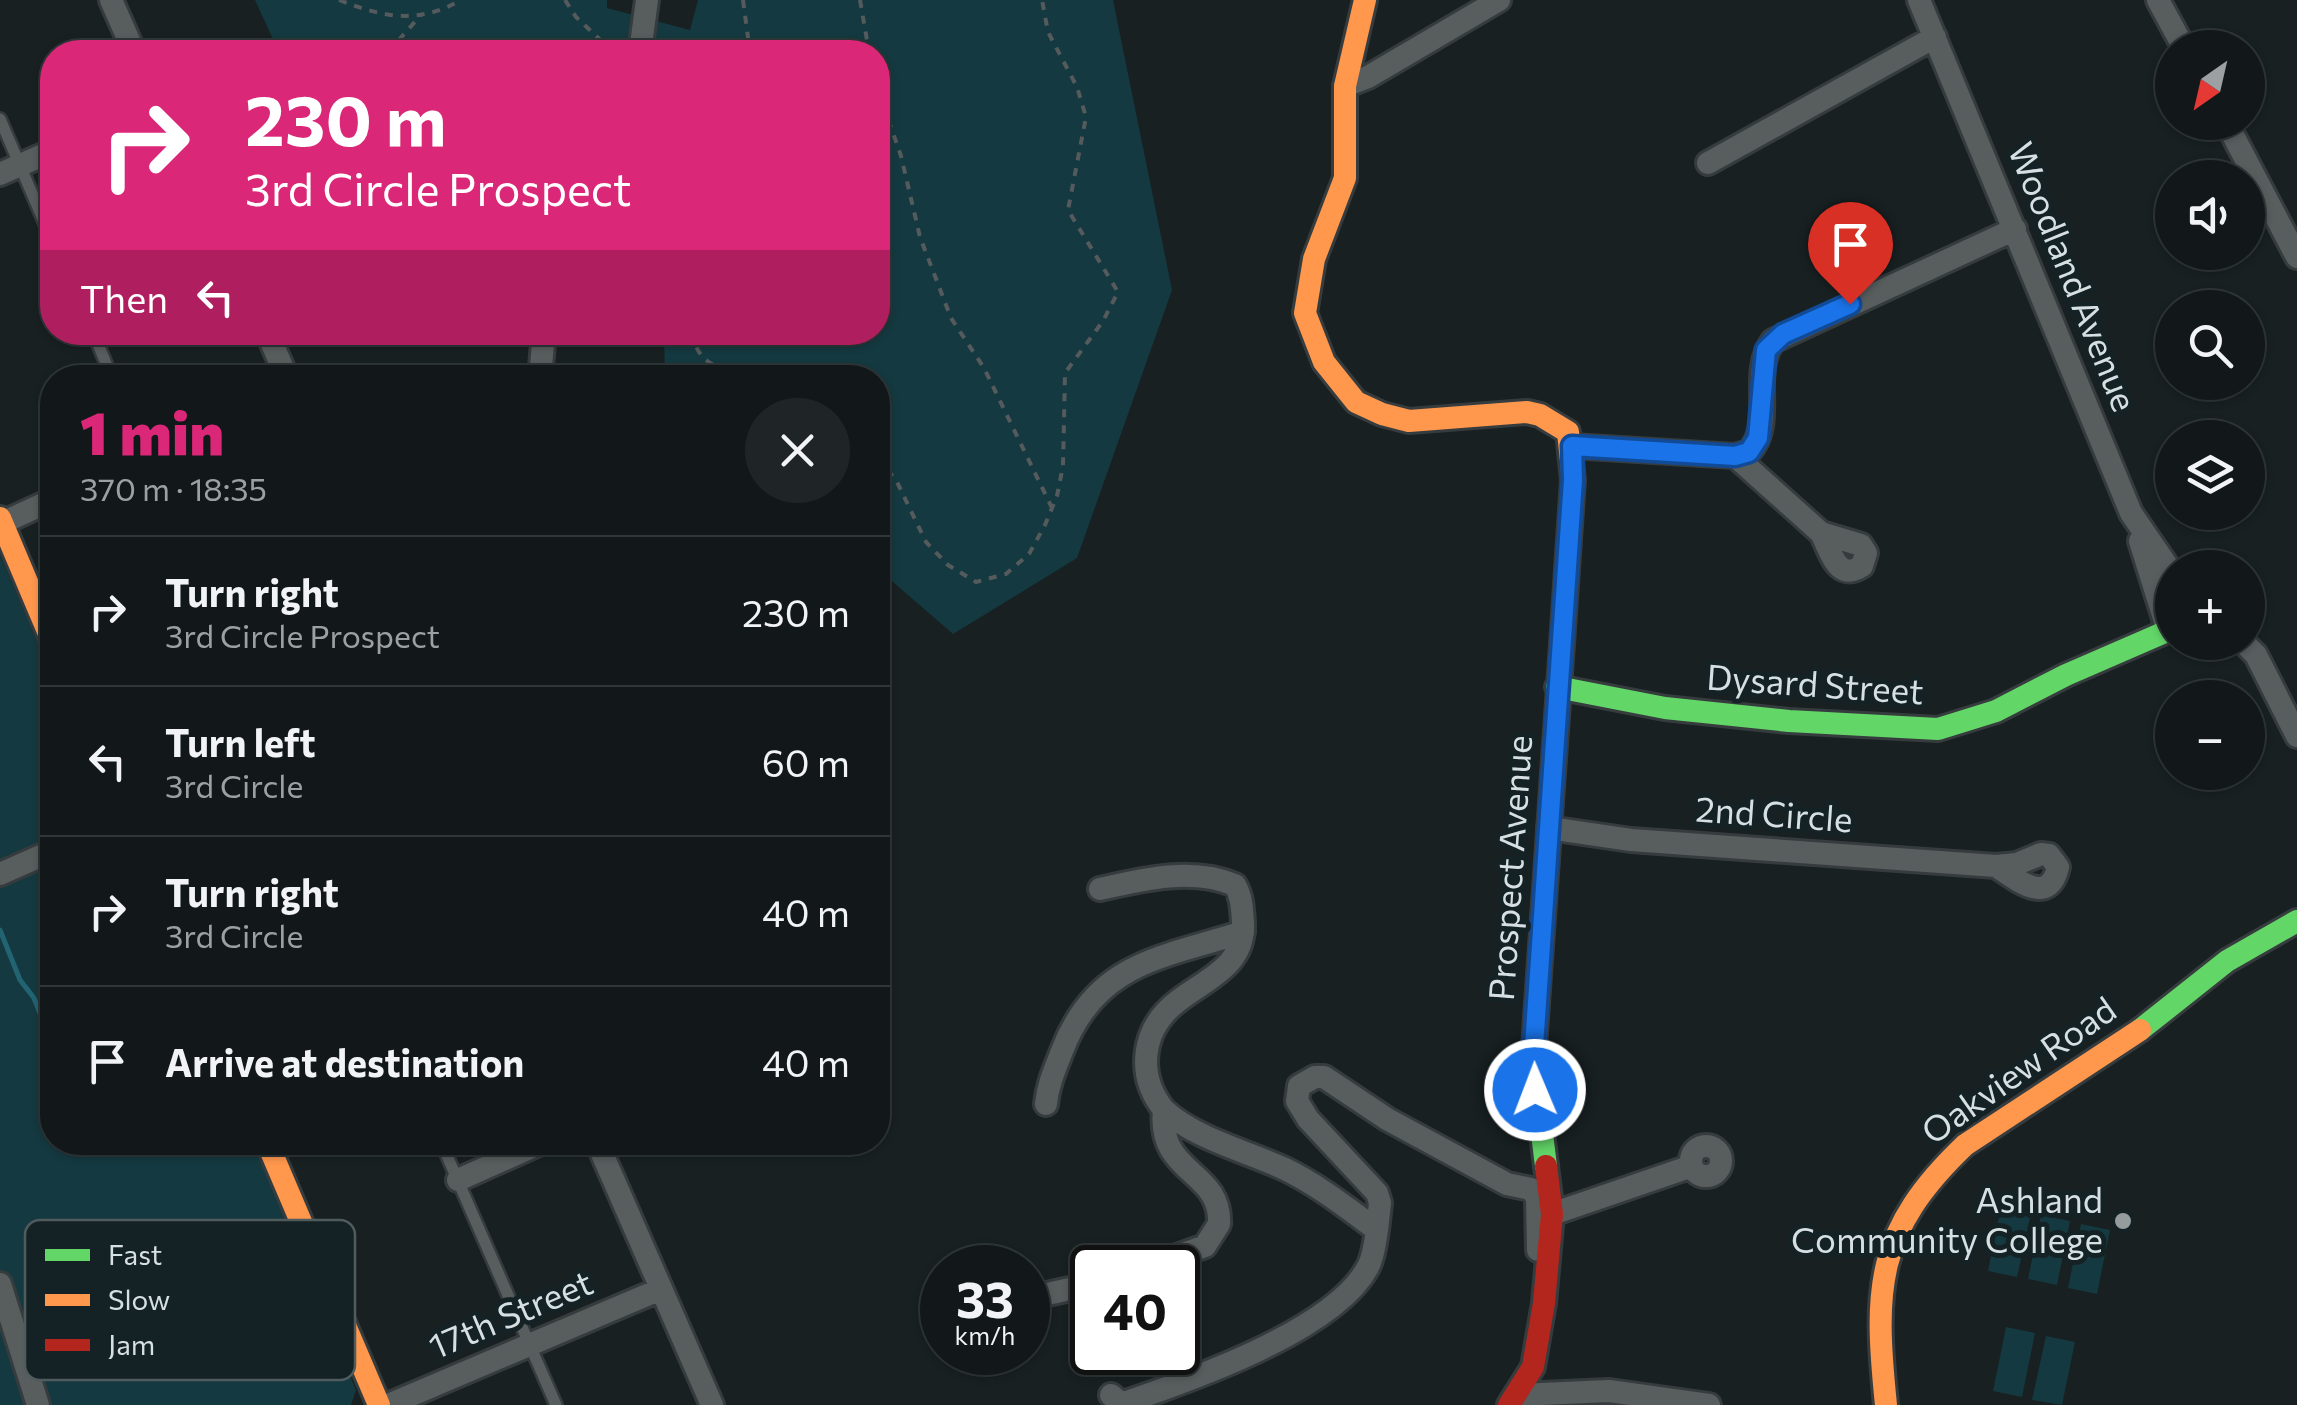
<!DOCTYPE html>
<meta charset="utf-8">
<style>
:root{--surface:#12181a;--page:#1f2527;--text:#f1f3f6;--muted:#9ca0a2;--line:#313739;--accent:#db2777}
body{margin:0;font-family:Commissioner,sans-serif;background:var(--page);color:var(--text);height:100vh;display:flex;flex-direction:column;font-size:38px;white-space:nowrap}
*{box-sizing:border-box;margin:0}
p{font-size:32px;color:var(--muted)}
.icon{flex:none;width:55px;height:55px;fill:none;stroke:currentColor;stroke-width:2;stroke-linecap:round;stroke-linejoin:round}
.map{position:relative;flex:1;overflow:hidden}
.drawer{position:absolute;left:40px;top:365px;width:850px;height:790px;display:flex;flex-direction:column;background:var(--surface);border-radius:40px;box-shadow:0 2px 8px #0004,0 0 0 2px var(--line)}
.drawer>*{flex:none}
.banner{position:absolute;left:40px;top:40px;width:850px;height:305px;border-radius:40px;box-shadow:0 2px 8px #0004,0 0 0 2px var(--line);background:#db2777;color:#fff;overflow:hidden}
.needle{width:65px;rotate:214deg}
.controls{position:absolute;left:2155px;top:30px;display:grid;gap:20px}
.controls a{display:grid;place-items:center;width:110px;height:110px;border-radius:50%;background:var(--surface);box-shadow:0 2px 8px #0004,0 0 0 2px var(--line);font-size:50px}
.speed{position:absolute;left:920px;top:1245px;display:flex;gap:20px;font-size:50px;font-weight:700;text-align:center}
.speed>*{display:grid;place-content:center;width:130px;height:130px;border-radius:50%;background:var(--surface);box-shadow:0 2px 8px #0004,0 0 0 2px var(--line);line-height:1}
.speed small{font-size:25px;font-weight:400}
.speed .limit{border:5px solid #111;border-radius:15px;background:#fff;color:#111}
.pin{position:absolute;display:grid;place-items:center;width:85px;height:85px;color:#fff;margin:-102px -42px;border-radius:50% 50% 50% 0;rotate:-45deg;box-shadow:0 0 10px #0007}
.pin .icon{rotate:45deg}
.me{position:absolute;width:110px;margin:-55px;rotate:359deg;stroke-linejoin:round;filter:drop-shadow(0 0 8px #0008)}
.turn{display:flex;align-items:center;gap:35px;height:210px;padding:0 40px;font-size:45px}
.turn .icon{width:130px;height:130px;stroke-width:2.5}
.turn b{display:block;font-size:70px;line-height:85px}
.then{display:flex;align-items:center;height:95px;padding:0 40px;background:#0003;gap:20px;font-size:38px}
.round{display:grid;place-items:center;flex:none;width:105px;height:105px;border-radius:52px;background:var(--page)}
.headline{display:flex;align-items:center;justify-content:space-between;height:170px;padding:0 40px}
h1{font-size:60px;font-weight:800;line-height:75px;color:var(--accent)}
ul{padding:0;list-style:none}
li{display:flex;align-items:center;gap:30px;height:150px;padding:0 40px;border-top:2px solid var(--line)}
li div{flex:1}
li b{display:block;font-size:38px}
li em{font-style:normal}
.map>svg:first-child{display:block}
.green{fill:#153940}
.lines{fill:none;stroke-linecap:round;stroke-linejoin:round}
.stream{stroke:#226472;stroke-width:5}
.lane-casing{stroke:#363c3e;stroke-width:16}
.street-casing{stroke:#363c3e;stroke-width:28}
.fast-casing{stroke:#363c3e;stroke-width:28}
.slow-casing{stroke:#363c3e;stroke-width:28}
.jam-casing{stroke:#363c3e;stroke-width:28}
.path{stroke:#555b5c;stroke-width:4;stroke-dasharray:8 8;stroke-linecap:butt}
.lane{stroke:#585d5e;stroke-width:11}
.street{stroke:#585d5e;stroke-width:22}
.fast{stroke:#63d668;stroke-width:22}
.slow{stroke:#ff974d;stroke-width:22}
.jam{stroke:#b3261e;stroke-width:22}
.route-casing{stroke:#114b97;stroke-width:25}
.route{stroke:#1a73e8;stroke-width:18}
.poi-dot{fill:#949c9e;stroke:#152225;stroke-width:4}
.labels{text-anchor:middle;stroke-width:10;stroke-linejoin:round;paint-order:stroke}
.street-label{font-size:35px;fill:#d6dfe1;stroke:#152225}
.poi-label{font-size:35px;fill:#d6dfe1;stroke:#152225;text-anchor:end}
.key{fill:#152225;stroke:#4f5b5d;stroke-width:2.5}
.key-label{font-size:28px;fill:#d6dfe1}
</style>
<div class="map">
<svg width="2297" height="1405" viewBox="0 0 2297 1405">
<rect width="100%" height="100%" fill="#182022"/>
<!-- green -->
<path class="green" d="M 255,0 L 607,0 L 607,8 L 690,30 L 698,0 L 1113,0 L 1172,290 L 1077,558 L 953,634 L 878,569 L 878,378 L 665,377 L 664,333 L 878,332 L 878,52 L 279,52 Z
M 0,555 L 52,676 L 52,1142 L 254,1143 L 356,1390 L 351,1405 L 0,1405 Z
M 2001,1207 L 2031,1213 L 2017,1277 L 1988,1271 Z
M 2041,1215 L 2070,1221 L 2057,1285 L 2028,1279 Z
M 2081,1224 L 2110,1230 L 2097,1294 L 2068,1288 Z
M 2006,1327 L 2035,1333 L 2022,1397 L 1993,1391 Z
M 2046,1336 L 2075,1342 L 2062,1405 L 2032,1400 Z"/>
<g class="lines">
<!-- stream -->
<path class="stream" d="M 0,930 L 20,980 L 34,998 L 43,1021"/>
<defs>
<path id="lane" d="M 0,119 L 52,240
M 93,332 L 112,378
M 441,1142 L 556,1405"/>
<path id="street" d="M 111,0 L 134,52
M 1919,0 L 2131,513 L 2172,573
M 2158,0 L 2184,48
M 640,52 L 647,0
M 1345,86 L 1368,77 L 1499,0
M 2226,122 L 2297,257
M 1708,163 L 1935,37
M 0,174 L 52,151
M 267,332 L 287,378
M 540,378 L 544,332
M 1572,446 L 1735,456 L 1749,452 C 1776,423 1749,373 1773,341 L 2015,229
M 1735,456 L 1821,533
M 2,523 L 52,500
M 1821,533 L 1861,545 L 1866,553 L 1862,566 C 1837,582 1831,552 1821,533 Z
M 2140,541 L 2168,631
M 2243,642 L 2256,655 L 2297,736
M 1549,828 L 1631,840 L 1996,866
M 2041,854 L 2049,855 L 2058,867 C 2049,907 2017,880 1996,866 L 2017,864 Z
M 0,874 L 52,851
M 1100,889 C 1143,879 1193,867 1235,885 C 1242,897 1242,909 1243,923 C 1245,966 1206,979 1178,1001 C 1141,1029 1136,1075 1164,1110 C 1157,1175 1222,1170 1219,1224 L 1205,1246 L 1144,1268
M 1046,1104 C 1048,1084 1055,1069 1062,1051 C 1096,962 1162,958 1243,932
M 597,1142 L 712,1405
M1691 1161a15 15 0 1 1 30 0a15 15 0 1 1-30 0Z
M 458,1180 L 543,1142
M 1552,1214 L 1692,1166
M 1377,1230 L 1380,1203 L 1377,1193 L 1308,1119 L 1297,1101 L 1299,1086 L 1315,1077 L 1324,1077 L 1387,1119 L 1507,1184 L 1531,1189 L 1537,1198 L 1538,1250
M 0,1284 L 38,1405
M 1043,1295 L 1092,1284
M 1111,1395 L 1121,1404 C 1188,1381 1334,1331 1368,1267 C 1374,1256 1375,1242 1377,1230 C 1347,1208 1318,1185 1285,1169 C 1246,1151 1196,1139 1164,1110
M 1518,1395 L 1609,1391 L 1709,1405
M 388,1405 L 661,1289"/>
<path id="fast" d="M 1557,687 L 1665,708 L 1789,721 L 1938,729 L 1996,711 L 2066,675 L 2172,629
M 2140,1030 L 2227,961 L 2297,921
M 1546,1166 L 1533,1061 L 1562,644"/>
<path id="slow" d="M 1365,0 L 1345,86 L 1345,178 L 1314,259 L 1305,313 L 1324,362 L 1356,402 L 1382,414 L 1409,421 L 1527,412 L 1540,415 L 1568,432 L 1573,480 L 1562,644
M 0,518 L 52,641
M 267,1142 L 379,1405
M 1886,1405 C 1874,1288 1875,1231 1965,1145 L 2140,1030"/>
<path id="jam" d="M 1509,1405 L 1533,1367 L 1544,1303 L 1552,1214 L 1546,1166"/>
</defs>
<!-- lane casing -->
<use href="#lane" class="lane-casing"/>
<!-- street casing -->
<use href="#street" class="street-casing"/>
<!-- fast casing -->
<use href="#fast" class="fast-casing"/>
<!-- slow casing -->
<use href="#slow" class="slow-casing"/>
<!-- jam casing -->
<use href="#jam" class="jam-casing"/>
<!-- path -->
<path class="path" d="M 339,0 C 383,17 417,25 461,0
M 565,0 L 576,17 L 613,52
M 743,0 L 750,52
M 860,0 L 869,52
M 388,52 L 422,14
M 878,90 L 901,156 L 920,237 L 951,318 L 984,368 L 1052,508
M 692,332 C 697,365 719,367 746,378
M 878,457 L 897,482 L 926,542 L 948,565 L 976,582 L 1006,574 L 1029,554 L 1045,525 L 1057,496 L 1063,466 L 1065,373 L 1103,321 L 1118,292 L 1068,210 L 1086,117 L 1077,87 L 1048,32 L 1042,0"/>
<!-- lane -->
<use href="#lane" class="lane"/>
<!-- street -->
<use href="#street" class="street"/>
<!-- fast -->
<use href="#fast" class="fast"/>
<!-- slow -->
<use href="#slow" class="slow"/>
<!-- jam -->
<use href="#jam" class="jam"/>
</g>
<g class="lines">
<defs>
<path id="route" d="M 1535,1090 L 1533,1061 L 1573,480 L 1572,446 L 1735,456 L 1749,452 L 1758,438 L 1766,350 L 1783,334 L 1850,304"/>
</defs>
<!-- route casing -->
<use href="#route" class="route-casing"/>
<!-- route -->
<use href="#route" class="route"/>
</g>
<!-- markers -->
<circle class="poi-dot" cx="2123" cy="1221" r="10"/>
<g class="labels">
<!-- street labels -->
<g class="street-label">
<text transform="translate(2072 277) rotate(68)" y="12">Woodland Avenue</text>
<text transform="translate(1815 685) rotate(4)" y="12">Dysard Street</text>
<text transform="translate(1774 815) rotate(4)" y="12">2nd Circle</text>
<text transform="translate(1511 868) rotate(-86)" y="12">Prospect Avenue</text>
<text transform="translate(2019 1071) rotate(-35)" y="12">Oakview Road</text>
<text transform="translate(511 1315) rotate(-23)" y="12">17th Street</text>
</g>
<!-- poi labels -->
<g class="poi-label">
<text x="2103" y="1213">Ashland<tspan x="2103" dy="40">Community College</tspan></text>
</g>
</g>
<!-- legend -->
<rect x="25" y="1220" width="330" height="160" rx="15" class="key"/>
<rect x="45" y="1249" width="45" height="12" fill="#63d668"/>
<rect x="45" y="1294" width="45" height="12" fill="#ff974d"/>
<rect x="45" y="1339" width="45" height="12" fill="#b3261e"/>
<g class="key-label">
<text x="108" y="1265">Fast</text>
<text x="108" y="1310">Slow</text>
<text x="108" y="1355">Jam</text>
</g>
</svg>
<div class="controls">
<a><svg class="needle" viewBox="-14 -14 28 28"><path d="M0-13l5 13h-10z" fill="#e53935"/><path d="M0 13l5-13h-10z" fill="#9ca0a2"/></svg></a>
<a><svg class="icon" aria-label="sound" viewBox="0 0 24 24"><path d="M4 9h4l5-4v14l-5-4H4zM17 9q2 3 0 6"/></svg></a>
<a><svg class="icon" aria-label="search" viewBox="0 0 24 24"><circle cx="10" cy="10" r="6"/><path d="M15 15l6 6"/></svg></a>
<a><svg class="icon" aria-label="layers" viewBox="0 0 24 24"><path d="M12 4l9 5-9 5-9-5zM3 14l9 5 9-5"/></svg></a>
<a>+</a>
<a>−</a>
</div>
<div class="speed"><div>33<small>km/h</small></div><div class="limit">40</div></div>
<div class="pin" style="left:1850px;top:304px;background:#d93025"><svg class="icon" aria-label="arrive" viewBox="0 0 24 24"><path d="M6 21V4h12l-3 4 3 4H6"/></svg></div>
<svg class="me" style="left:1535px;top:1090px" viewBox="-20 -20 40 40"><circle r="17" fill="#1a73e8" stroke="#fff" stroke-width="3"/><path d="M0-11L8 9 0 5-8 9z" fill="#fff"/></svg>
<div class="banner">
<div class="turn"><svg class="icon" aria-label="right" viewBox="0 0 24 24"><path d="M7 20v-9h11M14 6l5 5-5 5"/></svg><div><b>230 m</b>3rd Circle Prospect</div></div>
<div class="then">Then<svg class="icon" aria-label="left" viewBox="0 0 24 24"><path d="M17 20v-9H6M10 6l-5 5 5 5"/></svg></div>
</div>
<section class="drawer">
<div class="headline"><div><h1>1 min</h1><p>370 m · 18:35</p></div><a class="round"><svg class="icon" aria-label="close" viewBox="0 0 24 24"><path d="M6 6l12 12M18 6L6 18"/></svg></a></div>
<ul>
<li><svg class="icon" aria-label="right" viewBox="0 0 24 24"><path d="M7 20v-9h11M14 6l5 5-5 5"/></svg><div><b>Turn right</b><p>3rd Circle Prospect</p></div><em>230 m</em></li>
<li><svg class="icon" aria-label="left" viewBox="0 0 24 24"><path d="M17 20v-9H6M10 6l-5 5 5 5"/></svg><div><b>Turn left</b><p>3rd Circle</p></div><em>60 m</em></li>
<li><svg class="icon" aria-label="right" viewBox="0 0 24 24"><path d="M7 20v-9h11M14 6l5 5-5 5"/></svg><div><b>Turn right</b><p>3rd Circle</p></div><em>40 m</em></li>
<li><svg class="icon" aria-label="arrive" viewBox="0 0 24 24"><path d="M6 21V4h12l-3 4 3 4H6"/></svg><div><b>Arrive at destination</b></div><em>40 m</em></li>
</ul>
</section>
</div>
